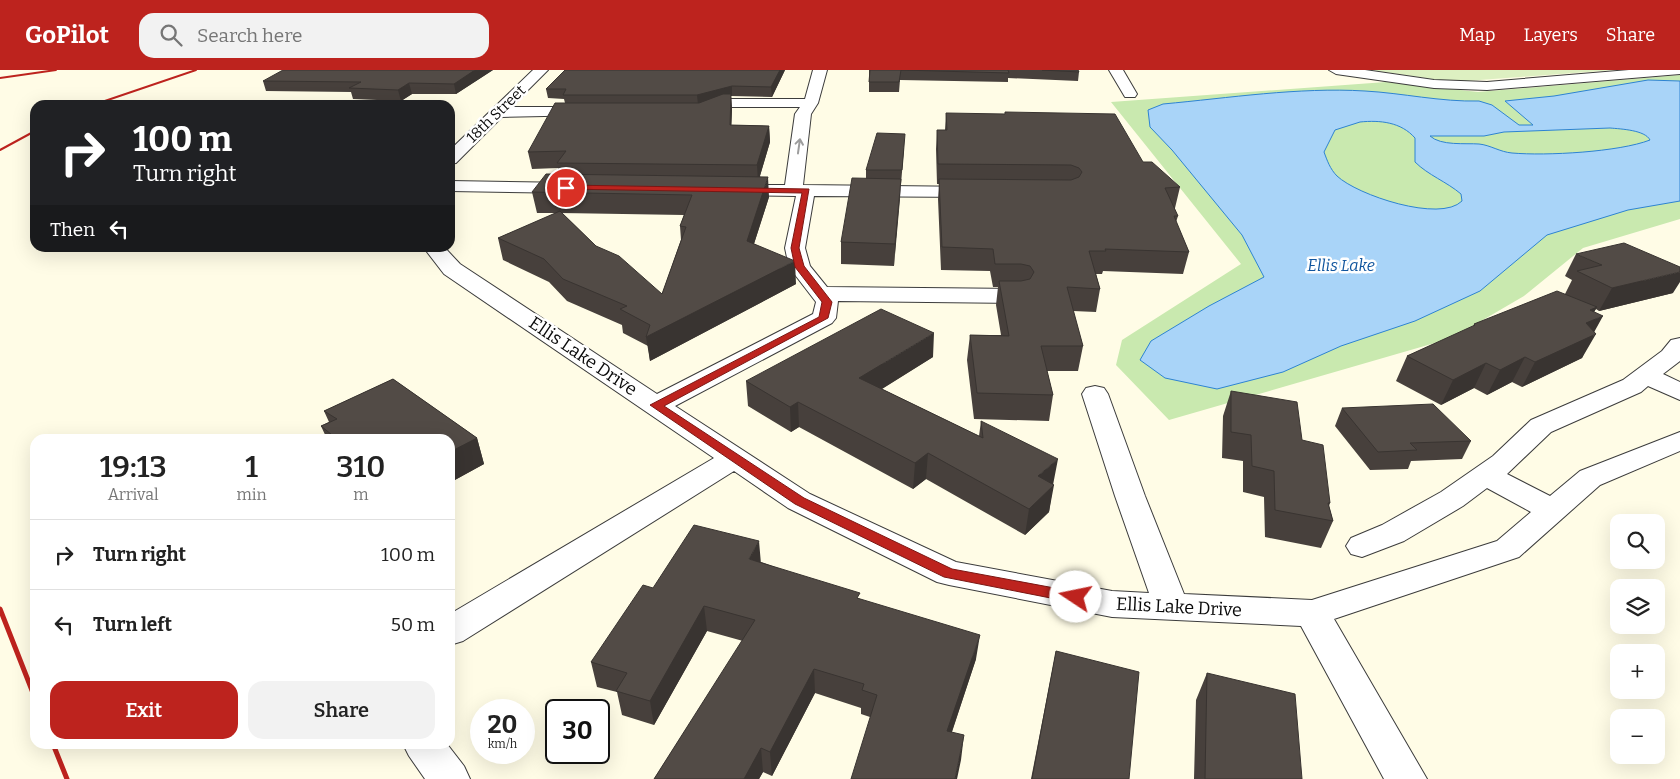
<!DOCTYPE html>
<meta charset="utf-8">
<style>
:root{--surface:#fff;--page:#f2f2f2;--text:#222;--muted:#767676;--line:#e0e0e0;--accent:#bd231e}
body{margin:0;font-family:Bitter,serif;background:var(--page);color:var(--text);height:100vh;display:flex;flex-direction:column;font-size:19px;white-space:nowrap}
*{box-sizing:border-box;margin:0}
p{font-size:16px;color:var(--muted)}
.icon{flex:none;width:28px;height:28px;fill:none;stroke:currentColor;stroke-width:2;stroke-linecap:round;stroke-linejoin:round}
.map{position:relative;flex:1;overflow:hidden}
.panel{position:absolute;left:30px;top:364px;width:425px;height:315px;display:flex;flex-direction:column;background:var(--surface);border-radius:15px;box-shadow:0 5px 20px #0002}
.panel>*{flex:none}
.banner{position:absolute;left:30px;top:30px;width:425px;height:152px;border-radius:15px;box-shadow:0 5px 20px #0002;background:#202124;color:#fff;overflow:hidden}
.buttons{position:absolute;left:1610px;top:444px;display:grid;gap:10px}
.buttons a{display:grid;place-items:center;width:55px;height:55px;border-radius:10px;background:var(--surface);box-shadow:0 5px 20px #0002;font-size:25px}
.speed{position:absolute;left:470px;top:629px;display:flex;gap:10px;font-size:25px;font-weight:700;text-align:center}
.speed>*{display:grid;place-content:center;width:65px;height:65px;border-radius:50%;background:var(--surface);box-shadow:0 5px 20px #0002;line-height:1}
.speed small{font-size:12px;font-weight:400}
.speed .limit{border:2px solid #111;border-radius:8px;background:#fff;color:#111}
.pin{position:absolute;display:grid;place-items:center;width:42px;height:42px;color:#fff;margin:-21px;border:2px solid #fff;border-radius:50%;box-shadow:0 1px 5px #0007}
.me{position:absolute;width:55px;margin:-28px;rotate:281deg;stroke-linejoin:round;filter:drop-shadow(0 0 4px #0008)}
.turn{display:flex;align-items:center;gap:18px;height:105px;padding:0 20px;font-size:22px}
.turn .icon{width:65px;height:65px;stroke-width:2.5}
.turn b{display:block;font-size:35px;line-height:42px}
.then{display:flex;align-items:center;height:48px;padding:0 20px;background:#0003;gap:10px;font-size:19px}
.eta{display:flex;justify-content:space-evenly;align-items:center;height:85px;text-align:center}
.eta b{font-size:30px;font-weight:600;line-height:35px}
.cta{display:flex;gap:10px;margin-top:auto;padding:10px 20px}
.cta a{flex:1;height:58px;border-radius:15px;background:var(--accent);color:#fff;font-size:20px;font-weight:600;line-height:58px;text-align:center}
.cta a+a{background:var(--page);color:var(--text)}
ul{padding:0;list-style:none}
li{display:flex;align-items:center;gap:15px;height:70px;padding:0 20px;border-top:1px solid var(--line)}
li div{flex:1}
li b{display:block;font-size:19px}
li em{font-style:normal}
header{display:flex;align-items:center;gap:30px;box-sizing:border-box;height:70px;padding:0 25px;background:var(--accent);color:#fff}
header strong{font-size:24px}
nav{display:flex;gap:28px;margin-inline-start:auto;font-size:18px}
.search{width:350px;height:45px;background:var(--page);display:flex;align-items:center;gap:12px;box-sizing:border-box;padding:0 18px;border-radius:15px;color:var(--muted);font-size:19px}
.map>svg:first-child{display:block}
.green{fill:#c9e9af}
.pitch{fill:#ddf0c1}
.water{fill:#a9d4f8;stroke:#2d83d2;fill-rule:evenodd}
.lines{fill:none;stroke-linecap:round;stroke-linejoin:round}
.minor-casing{stroke:#3c3c3c;stroke-width:2}
.minor{fill:#fff;fill-rule:evenodd}
.rail-far1{stroke:#bd231e;stroke-width:2}
.rail{stroke:#bd231e;stroke-width:5}
.wall{fill:#47403c;fill-rule:evenodd}
.shaded-wall{fill:#393431}
.building{fill:#524b46;stroke:#393431}
.oneway{stroke:#9d9d9d}
.route{fill:#bd231e;stroke:#7b1714}
.labels{text-anchor:middle;stroke-width:5;stroke-linejoin:round;paint-order:stroke}
.far-street-label{font-size:15px;fill:#090909;stroke:#fff}
.far-water-label{font-size:16px;font-style:italic;fill:#10559e;stroke:#fff}
.street-label{font-size:18px;fill:#090909;stroke:#fff}
</style>
<header>
<strong>GoPilot</strong>
<div class="search"><svg class="icon" aria-label="search" viewBox="0 0 24 24"><circle cx="10" cy="10" r="6"/><path d="M15 15l6 6"/></svg>Search here</div>
<nav><a>Map</a><a>Layers</a><a>Share</a></nav>
</header>
<div class="map">
<svg width="1680" height="709" viewBox="0 0 1680 709">
<rect width="100%" height="100%" fill="#fffce6"/>
<!-- green -->
<path class="green" d="M 1680,5 L 1680,149 L 1583,178 L 1524,226 L 1452,268 L 1169,350 L 1116,295 L 1122,270 L 1241,194 L 1111,32 L 1386,12 L 1478,22 Z"/>
<!-- pitch -->
<path class="pitch" d="M 1371,0 L 1614,0 L 1453,12 Z"/>
<!-- water -->
<path class="water" d="M 1648,10 L 1680,11 L 1680,131 L 1628,140 L 1547,165 L 1480,221 L 1415,251 L 1341,276 L 1283,302 L 1217,319 L 1165,308 L 1140,290 L 1151,271 L 1209,236 L 1264,207 L 1242,165 L 1172,80 L 1150,57 L 1148,40 L 1163,34 C 1229,28 1298,17 1365,21 C 1402,23 1441,32 1479,31 L 1492,35 L 1519,55 L 1533,55 L 1505,31 L 1554,26 ZM 1360,52 C 1380,50 1401,52 1415,68 L 1415,92 C 1428,105 1447,112 1461,124 L 1462,131 C 1440,153 1357,125 1337,106 C 1330,99 1327,90 1324,82 L 1335,60 ZM 1610,58 C 1621,59 1645,60 1650,70 C 1619,82 1546,86 1512,83 C 1500,82 1490,75 1479,74 C 1465,73 1441,76 1430,66 L 1484,66 L 1504,62 Z"/>
<g class="lines">
<defs>
<path id="minor" d="M 533,0 L 548,0 L 511,37 L 588,37 L 593,39 L 596,42 L 593,45 L 502,47 L 456,93 L 450,94 L 450,80 Z
M 813,0 L 827,0 L 818,33 L 811,44 L 803,115 L 976,117 L 982,118 L 985,122 L 982,126 L 976,127 L 814,126 L 805,178 L 810,196 L 827,217 L 1018,219 L 1026,221 L 1029,226 L 1026,231 L 1018,233 L 838,231 L 836,248 L 832,253 L 675,336 L 810,424 L 956,492 L 1112,521 L 1149,523 L 1115,426 L 1082,324 L 1086,318 L 1095,316 L 1104,318 L 1108,324 L 1145,426 L 1184,524 L 1312,530 L 1497,471 L 1531,442 L 1487,418 L 1463,436 L 1404,471 L 1362,487 L 1351,484 L 1346,476 L 1351,468 L 1382,455 L 1441,422 L 1493,386 L 1531,350 L 1623,310 L 1662,281 L 1671,270 L 1680,268 L 1680,291 L 1663,304 L 1680,312 L 1680,330 L 1648,316 L 1641,322 L 1551,362 L 1507,404 L 1550,426 L 1580,401 L 1680,362 L 1680,381 L 1600,415 L 1519,487 L 1334,549 L 1427,709 L 1384,709 L 1301,556 L 1112,547 L 949,515 L 937,512 L 788,438 L 734,401 L 463,571 L 450,575 L 450,544 L 714,388 L 444,204 L 424,178 L 445,178 L 460,194 L 657,324 L 813,244 L 816,232 L 789,197 L 785,178 L 796,126 L 731,125 L 725,124 L 722,120 L 725,116 L 731,115 L 785,115 L 795,44 L 800,37 L 724,37 L 696,47 L 691,45 L 688,42 L 691,39 L 722,29 L 805,29 Z
M 1109,0 L 1123,0 L 1137,24 L 1135,27 L 1125,27 Z
M 1329,0 L 1365,0 L 1434,10 L 1487,12 L 1629,0 L 1680,0 L 1680,4 L 1487,20 L 1434,18 L 1336,4 Z
M 450,111 L 573,113 L 579,114 L 582,118 L 579,122 L 573,123 L 450,121 Z
M 403,674 L 447,674 L 464,696 L 470,709 L 425,709 L 409,686 Z"/>
</defs>
<!-- minor casing -->
<use href="#minor" class="minor-casing"/>
<!-- minor -->
<use href="#minor" class="minor"/>
<!-- rail-far1 -->
<path class="rail-far1" d="M 0,8 L 56,0
M 93,35 L 196,0
M 0,80 L 35,61"/>
<!-- rail -->
<path class="rail" d="M 0,539 L 35,628
M 53,674 L 67,709"/>
</g>
<!-- wall -->
<path class="wall" d="M 493,0 L 456,24 L 412,24 L 401,31 L 353,29 L 351,22 L 266,21 L 263,11 Z
M 565,0 L 785,0 L 772,27 L 731,26 L 732,39 L 731,55 L 769,56 L 770,72 L 760,106 L 769,127 L 754,174 L 796,214 L 650,291 L 648,276 L 623,263 L 622,255 L 567,231 L 549,212 L 503,190 L 498,168 L 556,143 L 537,143 L 532,122 L 559,104 L 558,98 L 532,99 L 528,82 L 565,33 L 564,29 L 548,28 L 546,19 ZM 562,143 L 684,145 L 680,156 L 681,170 L 662,224 L 596,176 Z
M 869,0 L 1078,0 L 1079,2 L 1078,11 L 1008,8 L 1008,12 L 900,10 L 899,22 L 869,22 Z
M 946,43 L 1143,92 L 1180,117 L 1175,138 L 1174,138 L 1178,146 L 1176,152 L 1189,182 L 1183,204 L 1103,201 L 1102,204 L 1096,204 L 1100,219 L 1096,242 L 1073,241 L 1083,276 L 1078,301 L 1047,301 L 1053,325 L 1049,351 L 974,349 L 967,290 L 970,265 L 1001,265 L 996,235 L 998,217 L 993,217 L 990,201 L 941,200 L 938,129 L 939,114 L 937,114 L 936,79 L 937,60 L 945,60 Z
M 904,78 L 901,114 L 900,114 L 894,196 L 841,194 L 841,172 L 866,108 L 866,100 Z
M 1576,184 L 1673,223 L 1599,241 L 1596,239 L 1594,242 L 1594,262 L 1582,288 L 1522,317 L 1512,312 L 1487,325 L 1474,318 L 1441,335 L 1396,311 L 1407,286 L 1473,257 L 1474,254 L 1565,224 L 1572,210 L 1565,206 Z
M 933,287 L 882,319 L 979,366 L 981,351 L 1053,415 L 1049,442 L 1025,465 L 926,409 L 913,419 L 799,357 L 791,362 L 748,336 L 746,311 Z
M 393,309 L 477,368 L 484,394 L 453,411 L 453,413 L 450,415 L 450,369 L 327,369 L 321,356 L 329,352 L 324,341 Z
M 1231,321 L 1302,370 L 1330,433 L 1329,436 L 1333,451 L 1321,478 L 1265,467 L 1264,427 L 1243,422 L 1243,391 L 1222,388 L 1223,346 Z
M 1342,338 L 1471,371 L 1462,389 L 1411,391 L 1408,399 L 1370,400 L 1335,356 Z
M 761,492 L 860,529 L 976,589 L 952,662 L 961,690 L 870,647 L 861,644 L 861,638 L 815,623 L 772,706 L 763,702 L 759,709 L 654,709 L 743,571 L 707,561 L 654,655 L 622,645 L 617,622 L 597,617 L 591,592 L 653,518 Z
M 1056,581 L 1129,709 L 1031,709 Z
M 1207,603 L 1302,709 L 1194,709 L 1196,630 Z"/>
<!-- shaded-wall -->
<path class="shaded-wall" d="M 475,0 L 493,0 L 456,24 L 454,14 Z
M 780,0 L 785,0 L 772,27 L 771,17 Z
M 409,13 L 412,24 L 401,31 L 398,20 Z
M 732,16 L 732,26 L 731,26 L 732,39 L 731,71 L 698,35 L 697,25 Z
M 769,56 L 770,72 L 758,112 L 757,95 Z
M 768,107 L 769,127 L 748,192 L 747,171 Z
M 901,109 L 900,129 L 894,196 L 895,174 Z
M 795,191 L 796,214 L 650,291 L 646,267 Z
M 1680,202 L 1680,212 L 1673,223 L 1599,241 L 1612,218 Z
M 1597,237 L 1588,252 L 1603,246 L 1592,266 L 1596,264 L 1582,288 L 1522,317 L 1535,292 L 1590,240 Z
M 934,263 L 933,287 L 859,333 L 859,308 Z
M 1525,287 L 1512,312 L 1487,325 L 1500,300 Z
M 1486,293 L 1474,318 L 1441,335 L 1453,310 Z
M 798,332 L 799,357 L 791,362 L 790,337 Z
M 477,368 L 484,394 L 453,411 L 453,413 L 450,415 L 450,382 Z
M 928,383 L 926,409 L 913,419 L 915,393 Z
M 1058,389 L 1053,415 L 1038,406 Z
M 1054,415 L 1049,442 L 1025,465 L 1029,439 Z
M 759,471 L 761,494 L 749,489 Z
M 704,536 L 707,561 L 654,655 L 650,631 Z
M 980,565 L 976,589 L 944,685 L 947,661 Z
M 814,599 L 815,623 L 772,706 L 770,682 Z
M 964,665 L 961,690 L 957,709 L 955,709 Z
M 761,678 L 763,702 L 759,709 L 744,709 Z"/>
<!-- building -->
<path class="building" d="M 283,0 L 475,0 L 454,14 L 409,13 L 398,20 L 349,18 L 361,12 L 263,11 Z
M 565,0 L 780,0 L 771,17 L 732,16 L 697,25 L 563,25 L 566,19 L 546,19 Z
M 870,0 L 1008,0 L 1009,3 L 901,0 L 899,12 L 869,12 Z
M 1042,0 L 1078,0 L 1079,2 Z
M 723,24 L 731,24 L 730,55 L 769,56 L 757,95 L 557,93 L 566,81 L 528,82 L 555,33 L 699,33 Z
M 1005,42 L 1115,44 L 1143,92 L 1152,92 L 1180,117 L 1165,118 L 1178,146 L 1174,146 L 1189,182 L 1105,179 L 1106,181 L 1089,181 L 1100,219 L 1067,217 L 1083,276 L 1041,276 L 1053,325 L 977,323 L 970,265 L 1009,266 L 999,211 L 1021,211 L 1030,209 L 1034,202 L 1030,196 L 1021,194 L 995,194 L 993,179 L 942,177 L 939,109 L 1071,110 L 1079,107 L 1082,102 L 1079,98 L 1071,95 L 938,94 L 937,60 L 947,60 L 946,43 L 1005,44 Z
M 877,63 L 905,64 L 902,100 L 866,100 Z
M 546,104 L 768,107 L 747,171 L 795,191 L 646,267 L 650,255 L 620,239 L 627,236 L 563,209 L 544,189 L 498,168 L 560,141 L 596,176 L 619,186 L 662,224 L 686,157 L 680,156 L 692,125 L 532,122 Z
M 852,108 L 901,109 L 895,174 L 841,172 Z
M 1624,173 L 1680,197 L 1680,202 L 1612,218 L 1577,201 L 1602,195 L 1576,184 Z
M 1557,221 L 1597,237 L 1590,240 L 1603,246 L 1586,253 L 1596,264 L 1535,292 L 1525,287 L 1500,300 L 1486,293 L 1453,310 L 1407,286 L 1475,255 L 1474,254 Z
M 881,239 L 934,263 L 859,308 L 983,368 L 981,351 L 1058,389 L 1038,406 L 1054,415 L 1029,439 L 928,383 L 915,393 L 798,332 L 790,337 L 746,311 Z
M 393,309 L 477,368 L 450,382 L 450,369 L 337,369 L 321,356 L 337,349 L 324,341 Z
M 1231,321 L 1297,332 L 1302,370 L 1323,375 L 1330,433 L 1328,433 L 1333,451 L 1275,440 L 1274,401 L 1252,396 L 1251,365 L 1231,362 Z
M 1433,334 L 1471,371 L 1410,373 L 1417,380 L 1378,382 L 1342,338 Z
M 694,455 L 759,471 L 749,489 L 860,523 L 857,528 L 980,565 L 947,661 L 964,665 L 955,709 L 851,709 L 877,625 L 862,620 L 864,614 L 814,599 L 770,682 L 761,678 L 744,709 L 654,709 L 755,550 L 704,536 L 650,631 L 616,621 L 627,603 L 591,592 L 643,515 L 653,518 Z
M 1056,581 L 1139,602 L 1129,709 L 1032,709 Z
M 1207,603 L 1295,624 L 1302,709 L 1205,709 Z"/>
<!-- one-way arrows -->
<defs><path id="oneway-shaft" d="M-6 0H5M1.5-3L5.5 0L1.5 3" fill="none" stroke-width="1.6" stroke-linecap="round" stroke-linejoin="round" transform="scale(1.25)"/></defs>
<use class="oneway" href="#oneway-shaft" transform="translate(799 76) rotate(-82)"/>
<!-- route -->
<path class="route" d="M 566,115 L 809,119 L 799,178 L 804,196 L 832,232 L 828,248 L 664,336 L 804,428 L 952,499 L 1076,522 L 1081,523 L 1083,527 L 1081,531 L 1076,533 L 944,507 L 795,434 L 650,335 L 819,247 L 822,232 L 795,197 L 791,178 L 802,123 L 563,119 L 562,118 Z"/>
<g class="labels">
<!-- far-street labels -->
<g class="far-street-label">
<text transform="translate(496 44) rotate(-44)" y="5">18th Street</text>
</g>
<!-- far-water labels -->
<g class="far-water-label">
<text x="1341" y="201">Ellis Lake</text>
</g>
<!-- street labels -->
<g class="street-label">
<text transform="translate(583 286) rotate(34)" y="6">Ellis Lake Drive</text>
<text transform="translate(1179 537) rotate(3)" y="6">Ellis Lake Drive</text>
</g>
</g>
</svg>
<div class="buttons">
<a><svg class="icon" aria-label="search" viewBox="0 0 24 24"><circle cx="10" cy="10" r="6"/><path d="M15 15l6 6"/></svg></a>
<a><svg class="icon" aria-label="layers" viewBox="0 0 24 24"><path d="M12 4l9 5-9 5-9-5zM3 14l9 5 9-5"/></svg></a>
<a>+</a>
<a>−</a>
</div>
<div class="speed"><div>20<small>km/h</small></div><div class="limit">30</div></div>
<div class="pin" style="left:566px;top:118px;background:#d93025"><svg class="icon" aria-label="arrive" viewBox="0 0 24 24"><path d="M6 21V4h12l-3 4 3 4H6"/></svg></div>
<svg class="me" style="left:1076px;top:527px" viewBox="-20 -20 40 40"><circle r="19" fill="#fff"/><path d="M0-13L10 11 0 6-10 11z" fill="#bd231e"/></svg>
<div class="banner">
<div class="turn"><svg class="icon" aria-label="right" viewBox="0 0 24 24"><path d="M7 20v-9h11M14 6l5 5-5 5"/></svg><div><b>100 m</b>Turn right</div></div>
<div class="then">Then<svg class="icon" aria-label="left" viewBox="0 0 24 24"><path d="M17 20v-9H6M10 6l-5 5 5 5"/></svg></div>
</div>
<section class="panel">
<div class="eta">
<div><b>19:13</b><p>Arrival</p></div>
<div><b>1</b><p>min</p></div>
<div><b>310</b><p>m</p></div>
</div>
<ul>
<li><svg class="icon" aria-label="right" viewBox="0 0 24 24"><path d="M7 20v-9h11M14 6l5 5-5 5"/></svg><div><b>Turn right</b></div><em>100 m</em></li>
<li><svg class="icon" aria-label="left" viewBox="0 0 24 24"><path d="M17 20v-9H6M10 6l-5 5 5 5"/></svg><div><b>Turn left</b></div><em>50 m</em></li>
</ul>
<div class="cta"><a>Exit</a><a>Share</a></div>
</section>
</div>
